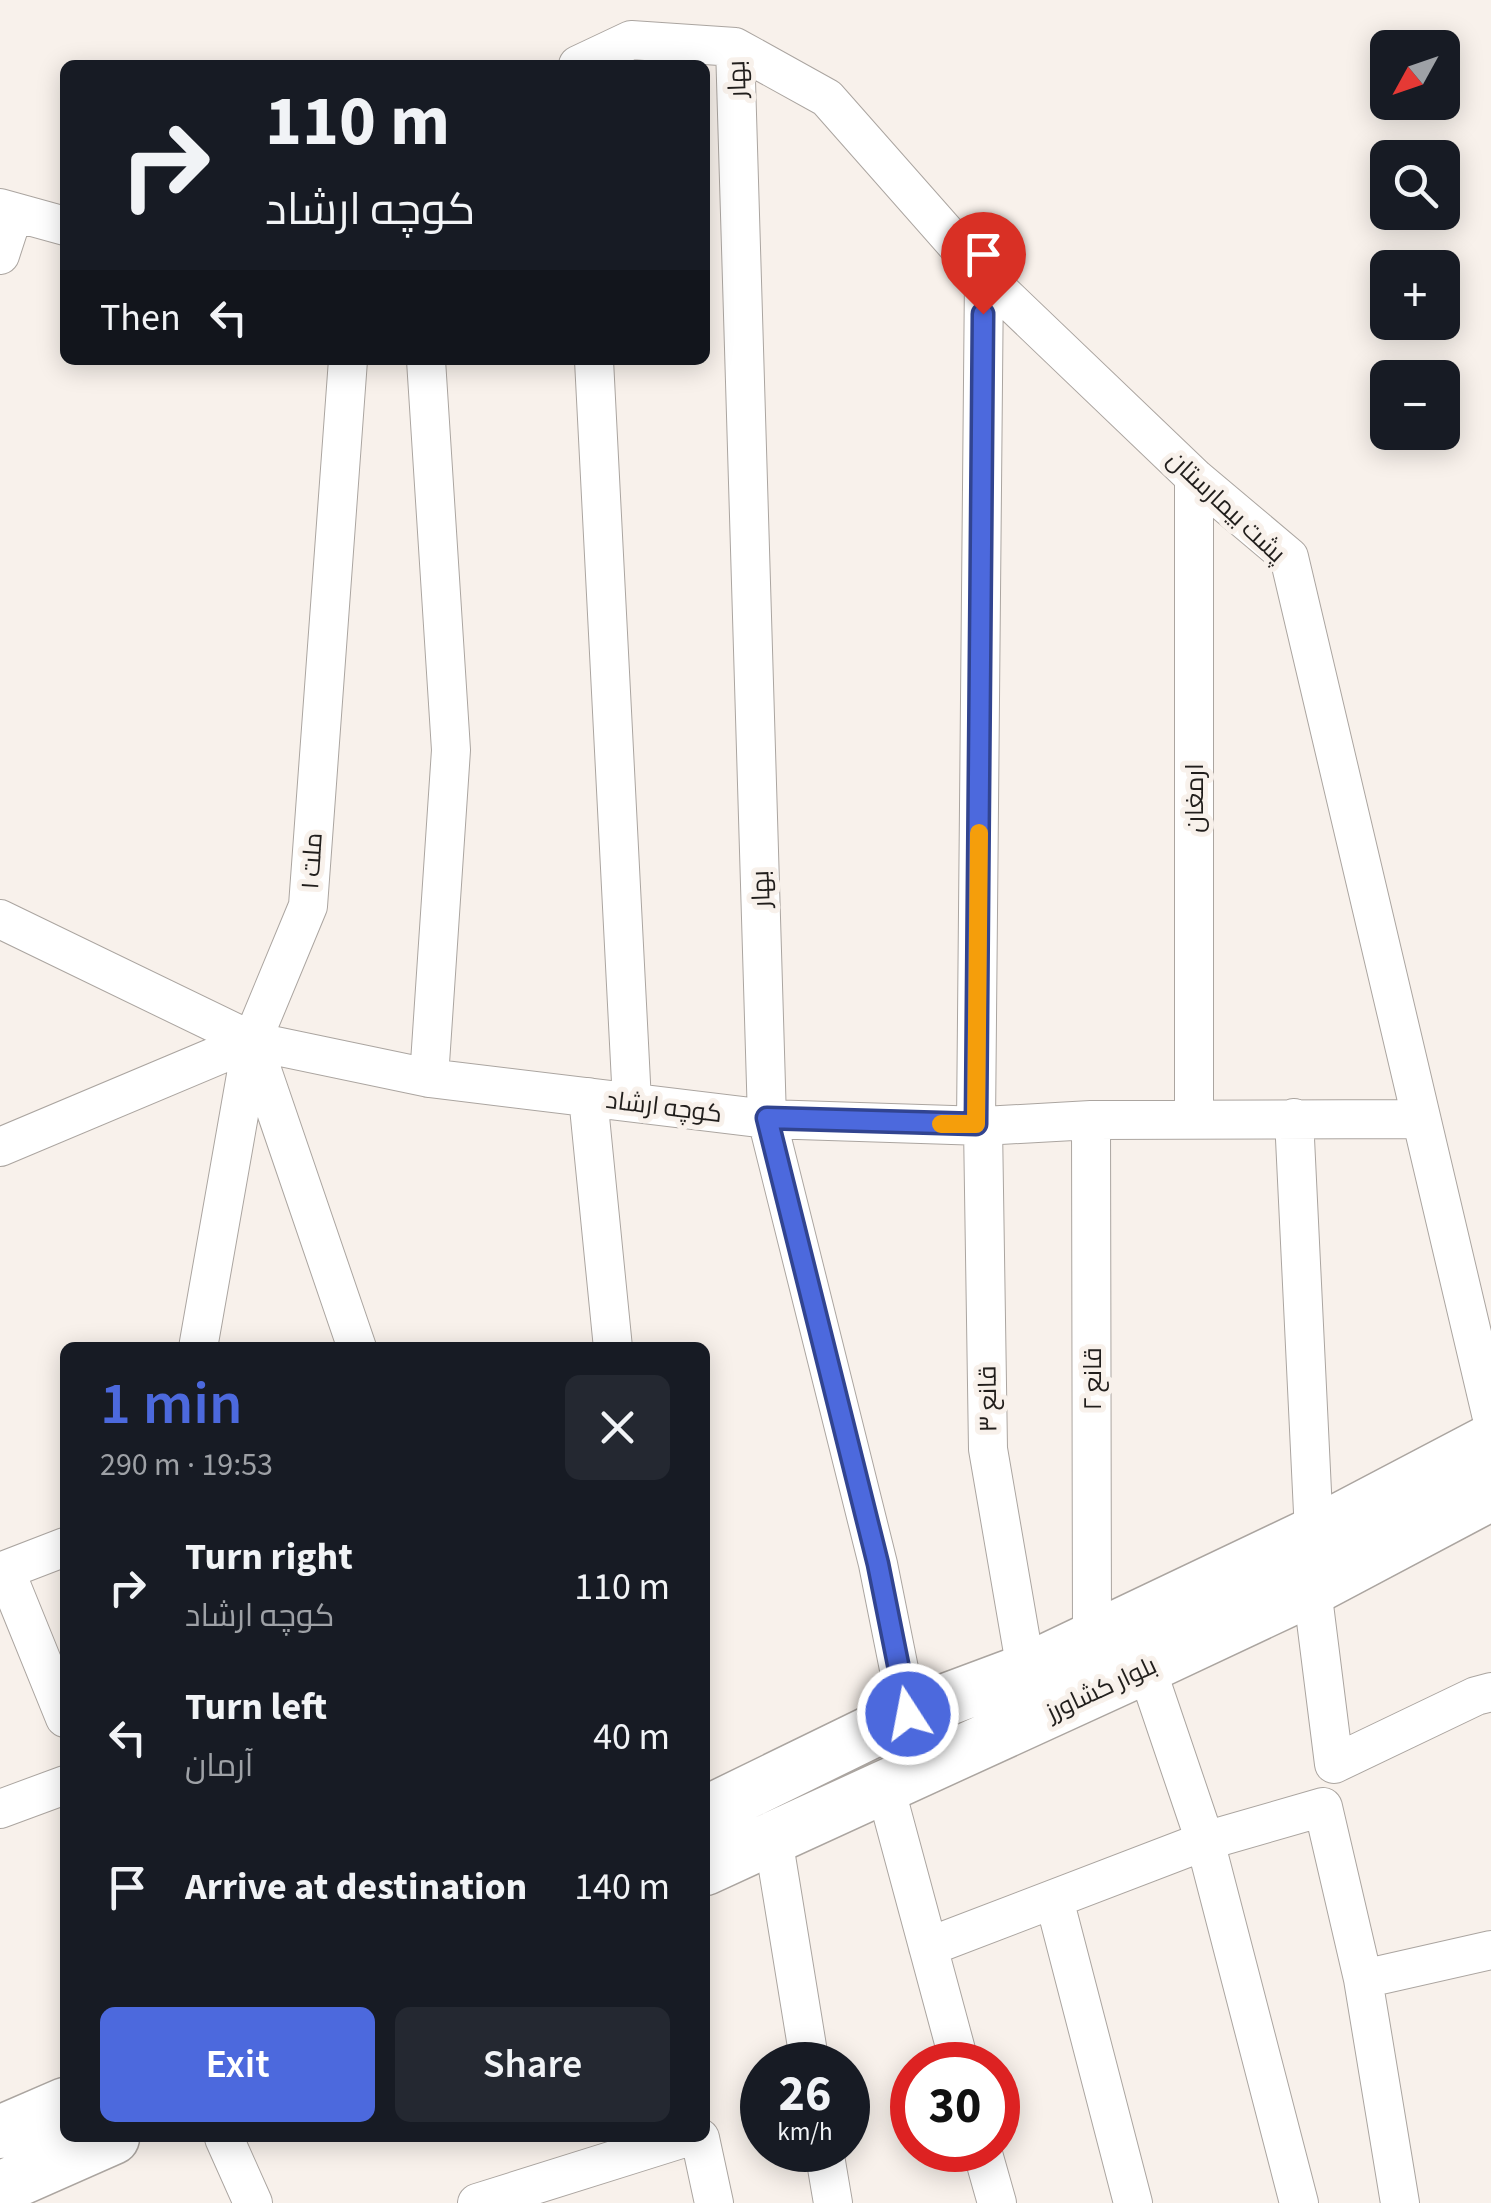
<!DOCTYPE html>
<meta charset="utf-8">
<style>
:root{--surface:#171b24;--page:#242831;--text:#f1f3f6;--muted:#9ea1a6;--accent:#4c69dd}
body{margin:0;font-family:"Source Sans 3",Cairo,sans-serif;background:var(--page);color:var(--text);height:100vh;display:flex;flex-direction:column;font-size:38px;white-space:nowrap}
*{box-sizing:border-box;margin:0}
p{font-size:32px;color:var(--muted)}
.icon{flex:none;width:55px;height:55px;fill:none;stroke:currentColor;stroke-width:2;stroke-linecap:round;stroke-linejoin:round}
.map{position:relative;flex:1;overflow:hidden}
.side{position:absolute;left:60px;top:1342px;width:650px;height:800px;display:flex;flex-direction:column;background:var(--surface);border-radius:15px;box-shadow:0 5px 25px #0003}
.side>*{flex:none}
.top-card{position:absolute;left:60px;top:60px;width:650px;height:305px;border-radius:15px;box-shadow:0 5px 25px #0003;background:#171b24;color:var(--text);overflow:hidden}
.needle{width:65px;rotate:230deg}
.tools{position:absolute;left:1370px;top:30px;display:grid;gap:20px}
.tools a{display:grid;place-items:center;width:90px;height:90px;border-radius:15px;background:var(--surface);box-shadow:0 5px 25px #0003;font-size:50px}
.speed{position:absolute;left:740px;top:2042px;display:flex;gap:20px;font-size:50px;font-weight:700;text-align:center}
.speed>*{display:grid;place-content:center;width:130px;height:130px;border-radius:50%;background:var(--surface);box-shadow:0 5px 25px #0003;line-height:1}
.speed small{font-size:25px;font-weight:400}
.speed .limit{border:15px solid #d22;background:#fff;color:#111}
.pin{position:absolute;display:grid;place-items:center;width:85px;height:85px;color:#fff;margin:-102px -42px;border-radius:50% 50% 50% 0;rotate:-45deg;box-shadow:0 0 10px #0007}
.pin .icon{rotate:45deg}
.me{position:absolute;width:110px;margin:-55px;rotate:349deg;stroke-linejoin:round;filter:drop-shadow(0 0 8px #0008)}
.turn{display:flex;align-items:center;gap:35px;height:210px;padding:0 40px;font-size:45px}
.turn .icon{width:130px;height:130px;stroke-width:2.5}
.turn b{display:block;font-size:70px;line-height:85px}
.then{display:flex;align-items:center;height:95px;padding:0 40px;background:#0003;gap:20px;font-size:38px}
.round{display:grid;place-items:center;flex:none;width:105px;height:105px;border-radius:15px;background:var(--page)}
.head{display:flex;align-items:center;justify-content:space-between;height:170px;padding:0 40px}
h1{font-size:60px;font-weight:600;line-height:75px;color:var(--accent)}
.action{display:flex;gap:20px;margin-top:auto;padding:20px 40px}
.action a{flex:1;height:115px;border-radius:15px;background:var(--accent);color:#fff;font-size:40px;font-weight:600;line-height:115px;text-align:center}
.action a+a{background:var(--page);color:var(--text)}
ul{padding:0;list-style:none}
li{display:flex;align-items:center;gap:30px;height:150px;padding:0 40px}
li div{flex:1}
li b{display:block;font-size:38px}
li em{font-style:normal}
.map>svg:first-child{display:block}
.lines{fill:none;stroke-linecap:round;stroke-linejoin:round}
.minor-casing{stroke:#aba5a0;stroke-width:40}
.secondary-casing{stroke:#aba5a0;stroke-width:55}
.minor{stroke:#fff;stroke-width:38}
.secondary{stroke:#fff;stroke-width:52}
.route-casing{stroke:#314490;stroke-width:25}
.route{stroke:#4c69dd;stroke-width:18}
.slow{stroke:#f59e0b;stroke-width:18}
.labels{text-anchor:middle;stroke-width:10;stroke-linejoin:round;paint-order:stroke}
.street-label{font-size:25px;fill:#211e1c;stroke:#f8f1eb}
</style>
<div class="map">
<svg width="1491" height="2203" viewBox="0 0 1491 2203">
<rect width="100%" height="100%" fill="#f8f1eb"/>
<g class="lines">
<defs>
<path id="minor" d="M 735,47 L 767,1119 L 878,1564 L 908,1714
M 578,65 L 631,40 L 735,47 L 827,98 L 984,276 L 1194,477 L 1289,557 L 1491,1414
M 0,208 L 65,226
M 0,255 L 14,212
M 426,360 L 451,750 L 429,1078
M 594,360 L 632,1102
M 0,919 L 252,1041 L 429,1078 L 767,1119 L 983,1126 L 1091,1120 L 1421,1119
M 588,1097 L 613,1348
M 1294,1118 L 1314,1533
M 1194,1119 L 1194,477
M 1091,1120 L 1092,1638
M 976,1124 L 984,276
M 983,1126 L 988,1449 L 1026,1670
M 0,1147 L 252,1041 L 357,1348
M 198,1348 L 252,1041 L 308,906 L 348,360
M 5,1570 L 65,1718
M 0,1572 L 65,1547
M 1312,1589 L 1334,1764 L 1476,1696 L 1491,1692
M 1146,1667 L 1205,1841 L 1299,2203
M 885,1787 L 960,2065
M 0,1809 L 65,1785
M 773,1838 L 810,2065
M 1054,1899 L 1133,2203
M 928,1947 L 1205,1841 L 1323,1807 L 1363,1979 L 1400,2203
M 1363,1979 L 1491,1950
M 224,2138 L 253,2203
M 700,2138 L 714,2203
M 824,2150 L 833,2203
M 982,2150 L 997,2203
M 477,2203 L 684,2138"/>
<path id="secondary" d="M 705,1813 L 908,1714 L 1026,1670 L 1314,1533 L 1491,1440
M 705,1869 L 1146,1667 L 1312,1589 L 1491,1494
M 0,2132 L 65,2104
M 0,2188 L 113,2138"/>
</defs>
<!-- minor casing -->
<use href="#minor" class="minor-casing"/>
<!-- secondary casing -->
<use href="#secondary" class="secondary-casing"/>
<!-- minor -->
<use href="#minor" class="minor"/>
<!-- secondary -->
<use href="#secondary" class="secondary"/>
</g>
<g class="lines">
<defs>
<path id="route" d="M 908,1714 L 878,1564 L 767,1118 L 976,1124 L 983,314"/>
</defs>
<!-- route casing -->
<use href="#route" class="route-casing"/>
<!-- route -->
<use href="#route" class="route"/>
<!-- slow -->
<path class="slow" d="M 941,1124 L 976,1124 L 979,833"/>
</g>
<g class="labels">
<!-- street labels -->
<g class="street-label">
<text transform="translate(736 79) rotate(-92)" y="9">بهار</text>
<text transform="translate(1227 506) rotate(43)" y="9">پشت بیمارستان</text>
<text transform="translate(1194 798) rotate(-90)" y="9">ارمغان</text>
<text transform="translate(311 861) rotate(-86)" y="9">ملت ۱</text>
<text transform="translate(760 889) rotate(-92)" y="9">بهار</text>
<text transform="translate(664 1106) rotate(7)" y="9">کوچه ارشاد</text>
<text transform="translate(1092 1379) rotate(-90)" y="9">قانع ۲</text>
<text transform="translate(987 1399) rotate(-91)" y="9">قانع ۳</text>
<text transform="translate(1101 1688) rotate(-25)" y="9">بلوار کشاورز</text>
</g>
</g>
</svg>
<div class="tools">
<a><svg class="needle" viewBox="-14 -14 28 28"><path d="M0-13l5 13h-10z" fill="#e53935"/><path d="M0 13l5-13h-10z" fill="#9ea1a6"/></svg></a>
<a><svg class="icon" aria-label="search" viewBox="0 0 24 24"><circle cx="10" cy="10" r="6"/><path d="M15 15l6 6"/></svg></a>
<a>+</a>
<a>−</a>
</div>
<div class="speed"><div>26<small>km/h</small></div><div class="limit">30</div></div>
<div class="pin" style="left:983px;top:314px;background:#d93025"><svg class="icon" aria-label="arrive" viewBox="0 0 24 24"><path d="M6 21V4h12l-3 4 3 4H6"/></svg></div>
<svg class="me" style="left:908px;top:1714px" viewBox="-20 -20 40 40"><circle r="17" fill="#4c69dd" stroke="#fff" stroke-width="3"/><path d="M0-11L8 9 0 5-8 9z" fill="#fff"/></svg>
<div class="top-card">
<div class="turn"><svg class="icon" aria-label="right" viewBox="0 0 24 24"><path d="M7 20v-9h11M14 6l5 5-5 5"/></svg><div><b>110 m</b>کوچه ارشاد</div></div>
<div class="then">Then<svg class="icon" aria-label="left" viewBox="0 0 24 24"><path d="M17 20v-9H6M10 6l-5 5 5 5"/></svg></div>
</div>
<section class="side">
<div class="head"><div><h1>1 min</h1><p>290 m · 19:53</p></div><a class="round"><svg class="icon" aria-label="close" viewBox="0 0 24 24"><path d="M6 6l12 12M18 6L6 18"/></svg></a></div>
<ul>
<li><svg class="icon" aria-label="right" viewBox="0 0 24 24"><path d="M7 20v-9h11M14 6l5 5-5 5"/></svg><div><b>Turn right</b><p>کوچه ارشاد</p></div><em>110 m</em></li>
<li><svg class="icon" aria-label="left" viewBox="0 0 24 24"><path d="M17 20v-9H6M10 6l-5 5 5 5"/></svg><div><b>Turn left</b><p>آرمان</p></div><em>40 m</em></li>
<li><svg class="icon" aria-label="arrive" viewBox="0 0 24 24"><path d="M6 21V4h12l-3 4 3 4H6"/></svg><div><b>Arrive at destination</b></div><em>140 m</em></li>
</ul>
<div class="action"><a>Exit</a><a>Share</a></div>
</section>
</div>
